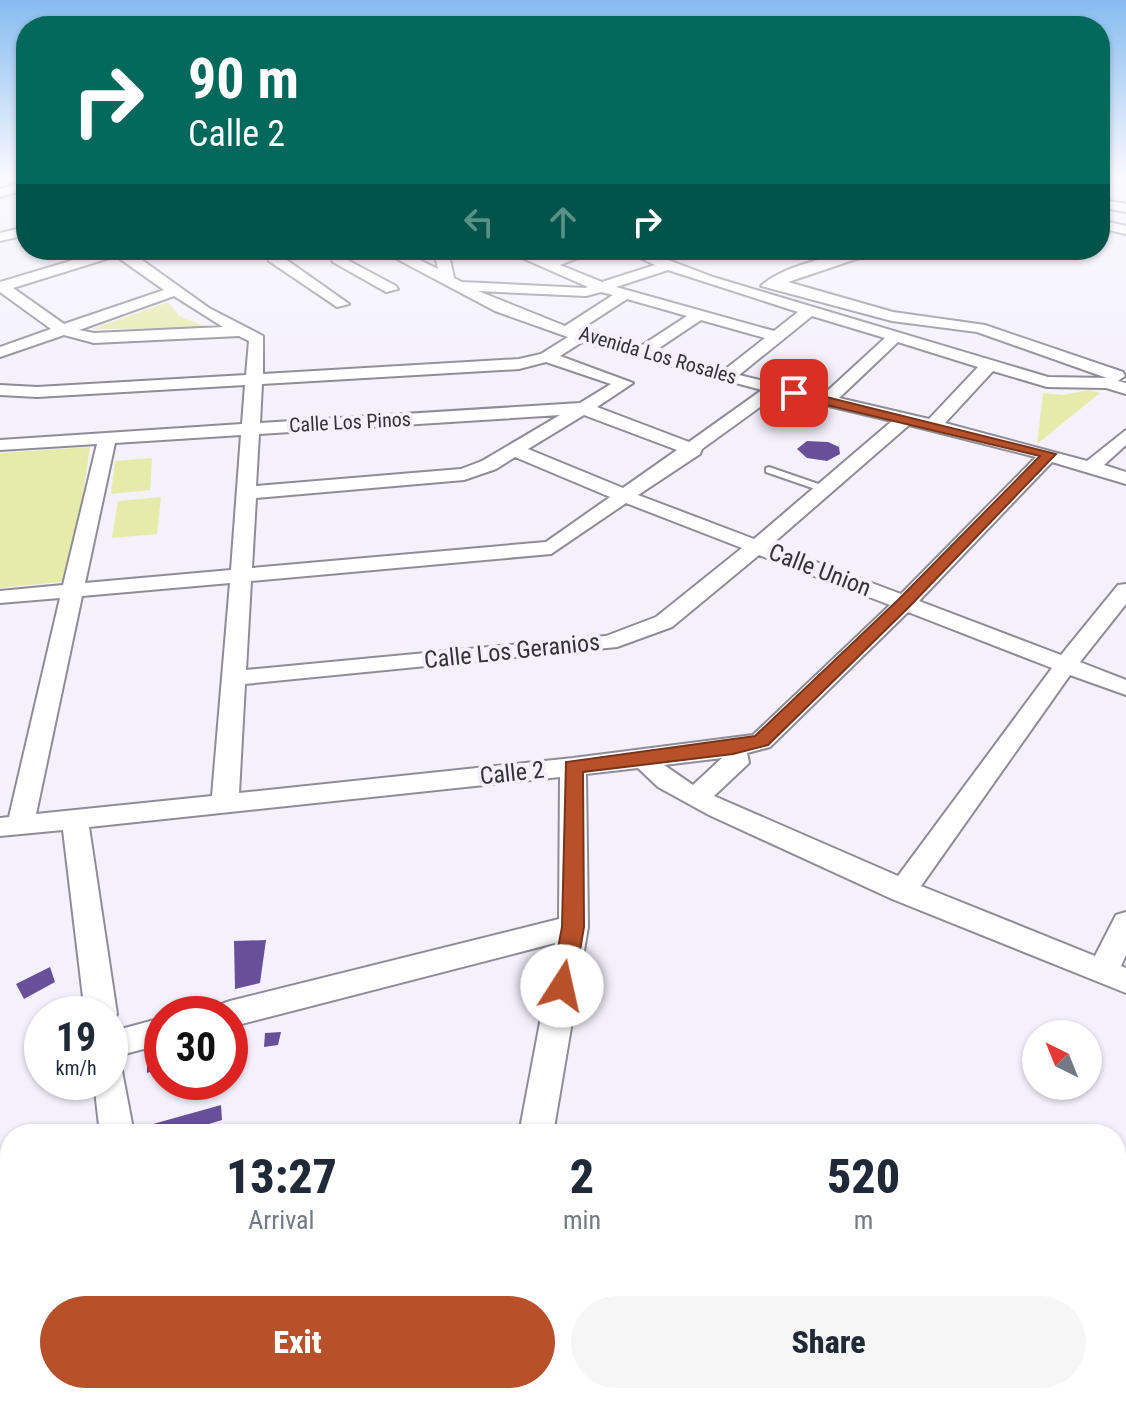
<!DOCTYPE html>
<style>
:root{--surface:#fff;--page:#f6f6f7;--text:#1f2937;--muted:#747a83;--accent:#b8502a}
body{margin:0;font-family:"Roboto Condensed",sans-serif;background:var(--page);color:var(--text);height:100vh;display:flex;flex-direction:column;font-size:30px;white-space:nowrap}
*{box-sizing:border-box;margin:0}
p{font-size:26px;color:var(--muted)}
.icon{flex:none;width:44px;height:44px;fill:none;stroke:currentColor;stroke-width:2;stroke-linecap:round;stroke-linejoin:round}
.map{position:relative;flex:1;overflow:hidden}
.sheet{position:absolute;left:0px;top:1124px;width:1126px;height:280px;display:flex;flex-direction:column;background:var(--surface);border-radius:32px 32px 0 0;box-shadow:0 2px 6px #0004}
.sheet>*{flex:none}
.hud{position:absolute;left:16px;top:16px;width:1094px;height:244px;border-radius:32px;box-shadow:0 2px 6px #0004;background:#00695c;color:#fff;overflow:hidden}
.needle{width:52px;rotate:317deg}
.buttons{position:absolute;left:1022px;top:1020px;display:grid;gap:16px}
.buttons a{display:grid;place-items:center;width:80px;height:80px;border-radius:50%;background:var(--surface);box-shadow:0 2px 6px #0004;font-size:40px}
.speed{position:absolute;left:24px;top:996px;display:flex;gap:16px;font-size:40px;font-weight:700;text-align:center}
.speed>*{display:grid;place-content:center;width:104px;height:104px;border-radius:50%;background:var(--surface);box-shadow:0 2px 6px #0004;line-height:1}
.speed small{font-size:20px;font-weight:400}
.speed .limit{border:12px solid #d22;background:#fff;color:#111}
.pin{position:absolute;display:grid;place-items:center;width:68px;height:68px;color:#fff;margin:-34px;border-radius:16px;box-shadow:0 4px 12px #0006}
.me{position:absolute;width:88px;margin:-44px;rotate:10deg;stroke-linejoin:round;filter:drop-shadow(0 0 6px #0008)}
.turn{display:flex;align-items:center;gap:28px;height:168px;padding:0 40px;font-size:36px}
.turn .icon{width:104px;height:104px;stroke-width:2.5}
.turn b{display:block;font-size:56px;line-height:68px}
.lanes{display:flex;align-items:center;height:76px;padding:0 40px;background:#0003;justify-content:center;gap:40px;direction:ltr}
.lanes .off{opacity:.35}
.eta{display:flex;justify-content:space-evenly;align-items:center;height:136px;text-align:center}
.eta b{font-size:48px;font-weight:800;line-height:56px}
.primary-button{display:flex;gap:16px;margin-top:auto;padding:16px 40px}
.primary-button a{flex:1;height:92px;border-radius:48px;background:var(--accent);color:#fff;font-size:32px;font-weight:800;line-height:92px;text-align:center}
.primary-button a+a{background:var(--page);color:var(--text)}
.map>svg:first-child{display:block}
.green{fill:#e6ebaa}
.building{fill:#684f99}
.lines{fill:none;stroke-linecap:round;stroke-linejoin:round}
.lane-casing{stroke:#8e8c96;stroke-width:4}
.street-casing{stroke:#8e8c96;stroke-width:4}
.path{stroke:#8b8a91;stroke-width:2;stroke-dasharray:2 3;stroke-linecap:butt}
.lane{fill:#fff;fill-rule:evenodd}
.street{fill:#fff;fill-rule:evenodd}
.route{fill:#b8502a;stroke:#78341b;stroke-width:2}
.labels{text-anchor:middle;stroke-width:8;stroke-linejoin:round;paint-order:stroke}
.far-street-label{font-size:20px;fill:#343337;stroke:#f4f1fc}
.street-label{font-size:24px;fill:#343337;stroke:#f4f1fc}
</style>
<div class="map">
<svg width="1126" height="1404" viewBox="0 0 1126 1404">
<rect width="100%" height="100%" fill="#f4f1fc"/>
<!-- green -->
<path class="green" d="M 168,302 L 179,316 L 209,328 L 92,329 Z
M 1090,390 L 1100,393 L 1037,444 L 1043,393 L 1063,395 Z
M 90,447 L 70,581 L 0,588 L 0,453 Z
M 152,458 L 150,490 L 111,494 L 115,461 Z
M 161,497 L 157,534 L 112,538 L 118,501 Z"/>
<!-- building -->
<path class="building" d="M 807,441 L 828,442 L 839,447 L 840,454 L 827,461 L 807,458 L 797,449 Z
M 266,940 L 260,983 L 235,989 L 234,941 Z
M 50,967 L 55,982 L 24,999 L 16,984 Z
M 281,1032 L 278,1045 L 264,1047 L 265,1033 Z
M 162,1055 L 162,1068 L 147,1073 L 147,1060 Z
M 221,1105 L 222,1120 L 176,1134 L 152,1134 L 153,1124 Z
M 24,1394 L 71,1394 L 52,1404 L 25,1404 Z"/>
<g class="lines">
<defs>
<path id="lane" d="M 769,467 L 830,488 L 832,490 L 827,493 L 824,492 L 766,472 L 766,468 Z
M 332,1394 L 391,1394 L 398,1397 L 401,1404 L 330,1404 L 329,1401 Z"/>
<path id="street" d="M 26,181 L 26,189 L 0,197 L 0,189 Z
M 1100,199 L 1126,204 L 1126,212 L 1100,207 Z
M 1100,220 L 1126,226 L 1126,234 L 1100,228 Z
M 26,227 L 26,235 L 0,241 L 0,233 Z
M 107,250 L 128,250 L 209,308 L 263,336 L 263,374 L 519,359 L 541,354 L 568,337 L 495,311 L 380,250 L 399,250 L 438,269 L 434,250 L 448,250 L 454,278 L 462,282 L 585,288 L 588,287 L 504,250 L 523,250 L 548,260 L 578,250 L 599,250 L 560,265 L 602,282 L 655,265 L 623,250 L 642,250 L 713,277 L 1048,377 L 1107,378 L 977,332 L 892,321 L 761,286 C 784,264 851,250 883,250 L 788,282 L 893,312 L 985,325 L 1123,372 L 1125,376 L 1118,381 L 1126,383 L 1126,394 L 1106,388 L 1047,387 L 993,371 L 945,423 L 1087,461 L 1126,430 L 1126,445 L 1104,465 L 1126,472 L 1126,484 L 1052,462 L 919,601 L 1061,655 L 1118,585 L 1126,584 L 1126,604 L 1080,662 L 1126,680 L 1126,695 L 1070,675 L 921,886 L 1095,956 L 1116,915 L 1126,912 L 1126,955 L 1121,966 L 1126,968 L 1126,993 L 892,899 L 709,815 L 658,787 L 638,768 L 586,774 L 588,927 L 553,1134 L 519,1134 L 555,943 L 230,1027 L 230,1014 L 214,1014 L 219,1005 L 230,1001 L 559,919 L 560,777 L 89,827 L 117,1014 L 110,1024 L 110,1014 L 85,1014 L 63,830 L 0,836 L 0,818 L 9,817 L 60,598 L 0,603 L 0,591 L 63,585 L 97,444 L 0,450 L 0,440 L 242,424 L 245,385 L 37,397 L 0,395 L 0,385 L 37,387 L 246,375 L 249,341 L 239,336 L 94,343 L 64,335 L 0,357 L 0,347 L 51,329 L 0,292 L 0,282 ZM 116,256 L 164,290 L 64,324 L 13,288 ZM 668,270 L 798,312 L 774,331 L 616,287 ZM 478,291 L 586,296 L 601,292 L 613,295 L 565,326 ZM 174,296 L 223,327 L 94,333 L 79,330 ZM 627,299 L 687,316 L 638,348 L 579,330 ZM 812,316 L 885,338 L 823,395 L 739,375 ZM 701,320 L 765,338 L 723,371 L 653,352 ZM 582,342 L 762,390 L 689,442 L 597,407 L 633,383 L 560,356 ZM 898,342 L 978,367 L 929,419 L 839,398 ZM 546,362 L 611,384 L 580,403 L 260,423 L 262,384 L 519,369 ZM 778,394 L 892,421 L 754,539 L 638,495 L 700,454 L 702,449 ZM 560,415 L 482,461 L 461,469 L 256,486 L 259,434 ZM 584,415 L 677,450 L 623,488 L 528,449 ZM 909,425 L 1036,457 L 901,594 L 771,545 ZM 241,435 L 231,570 L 85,583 L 115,443 ZM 515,457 L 610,497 L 546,542 L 252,568 L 256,498 L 464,480 L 496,469 ZM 626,503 L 742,548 L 656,617 L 606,636 L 246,670 L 251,581 L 551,554 ZM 759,555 L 890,605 L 753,735 L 573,758 L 239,793 L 245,684 L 617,647 L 672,627 ZM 230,583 L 212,796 L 36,814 L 82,596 ZM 908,612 L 1052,668 L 898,876 L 714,796 L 749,763 L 747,753 L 770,747 ZM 722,758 L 693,785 L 664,765 Z
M 267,250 L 281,250 L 281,256 L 349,304 L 337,307 L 269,261 Z
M 338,255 L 396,286 L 398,289 L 386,292 L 333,262 L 331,259 Z
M 162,1018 L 162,1044 L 110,1058 L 110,1032 Z
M 110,1067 L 122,1071 L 134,1134 L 100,1134 L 94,1082 L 110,1082 Z
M 132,1394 L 172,1394 L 173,1404 L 133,1404 Z
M 298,1394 L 357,1394 L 353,1404 L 294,1404 Z"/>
</defs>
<!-- lane casing -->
<use href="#lane" class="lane-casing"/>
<!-- street casing -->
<use href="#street" class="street-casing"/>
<!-- path -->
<path class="path" d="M 1100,187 L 1119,178"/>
<!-- lane -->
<use href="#lane" class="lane"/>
<!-- street -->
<use href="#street" class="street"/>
</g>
<!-- sky -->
<linearGradient id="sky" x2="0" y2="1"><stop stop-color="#86bcf0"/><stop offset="0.47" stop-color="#faf9fe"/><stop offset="1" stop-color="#faf9fe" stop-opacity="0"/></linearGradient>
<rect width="1126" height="375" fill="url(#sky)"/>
<!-- route -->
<path class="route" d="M 794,389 L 1056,454 L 910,606 L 768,745 L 733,754 L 583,772 L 584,927 L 574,986 L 570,993 L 554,993 L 551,986 L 562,927 L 566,762 L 755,736 L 899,599 L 1040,456 L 789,396 L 789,390 Z"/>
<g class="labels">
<!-- far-street labels -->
<g class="far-street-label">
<text transform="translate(658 355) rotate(16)" y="7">Avenida Los Rosales</text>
<text transform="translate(350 422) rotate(-3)" y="7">Calle Los Pinos</text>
</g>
<!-- street labels -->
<g class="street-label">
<text transform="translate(820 570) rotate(21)" y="8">Calle Union</text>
<text transform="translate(512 651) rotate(-6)" y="8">Calle Los Geranios</text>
<text transform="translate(512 773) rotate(-6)" y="8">Calle 2</text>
</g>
</g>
</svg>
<div class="buttons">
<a><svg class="needle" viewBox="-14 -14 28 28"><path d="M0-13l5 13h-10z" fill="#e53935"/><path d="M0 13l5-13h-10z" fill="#747a83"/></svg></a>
</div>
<div class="speed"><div>19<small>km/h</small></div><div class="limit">30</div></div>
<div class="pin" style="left:794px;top:393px;background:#d93025"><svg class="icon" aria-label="arrive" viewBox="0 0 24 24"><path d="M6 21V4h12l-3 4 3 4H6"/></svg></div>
<svg class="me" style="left:562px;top:986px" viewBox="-20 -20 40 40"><circle r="19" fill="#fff"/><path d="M0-13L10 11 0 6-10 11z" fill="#b8502a"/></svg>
<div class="hud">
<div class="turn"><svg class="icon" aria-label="right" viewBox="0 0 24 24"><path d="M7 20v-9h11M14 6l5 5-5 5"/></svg><div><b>90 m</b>Calle 2</div></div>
<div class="lanes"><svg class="icon off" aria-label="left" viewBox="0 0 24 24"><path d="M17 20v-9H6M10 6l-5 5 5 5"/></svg><svg class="icon off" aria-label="ahead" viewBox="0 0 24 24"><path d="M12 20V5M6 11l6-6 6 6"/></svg><svg class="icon" aria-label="right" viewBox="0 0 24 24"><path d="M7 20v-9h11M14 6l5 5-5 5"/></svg></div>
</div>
<section class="sheet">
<div class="eta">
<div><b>13:27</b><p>Arrival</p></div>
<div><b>2</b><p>min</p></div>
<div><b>520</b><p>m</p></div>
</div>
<div class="primary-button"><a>Exit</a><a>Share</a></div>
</section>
</div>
